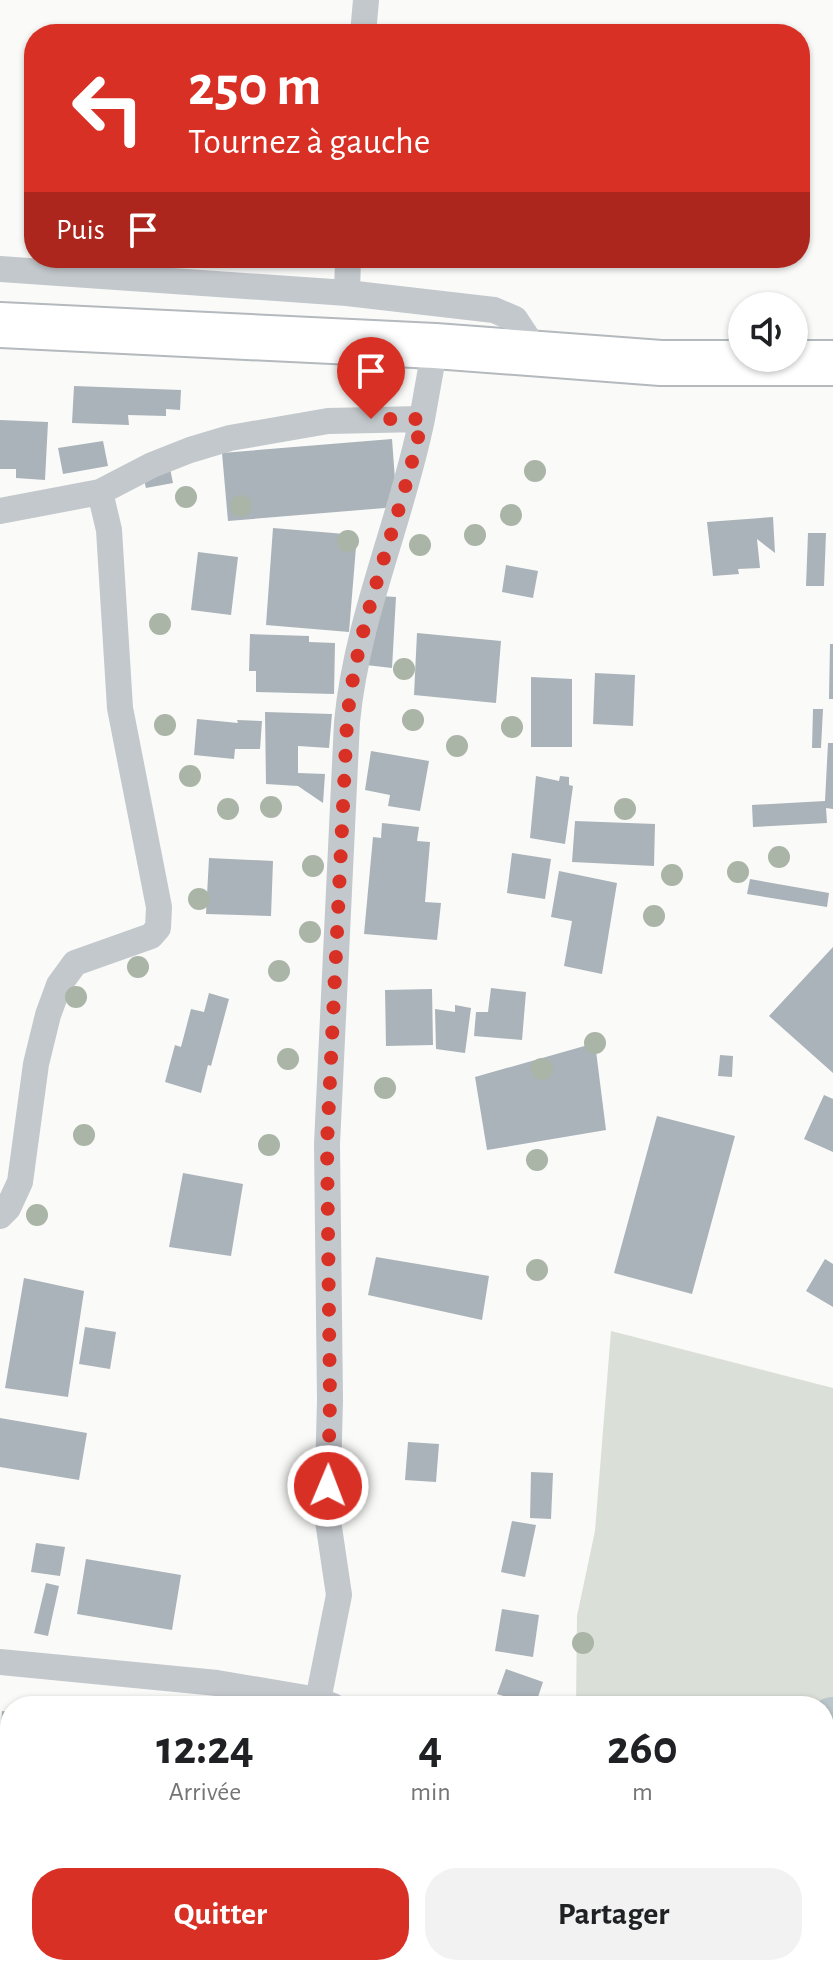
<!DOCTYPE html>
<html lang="fr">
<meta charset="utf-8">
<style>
:root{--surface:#fff;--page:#f2f2f2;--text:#202124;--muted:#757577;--accent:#d93025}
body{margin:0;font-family:"Alegreya Sans",sans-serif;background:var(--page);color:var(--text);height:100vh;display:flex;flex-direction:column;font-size:30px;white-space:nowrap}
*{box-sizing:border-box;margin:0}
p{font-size:26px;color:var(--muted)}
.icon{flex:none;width:44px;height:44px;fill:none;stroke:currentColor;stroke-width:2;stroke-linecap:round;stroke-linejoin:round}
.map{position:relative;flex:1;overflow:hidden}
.sheet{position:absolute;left:0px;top:1696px;width:834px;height:280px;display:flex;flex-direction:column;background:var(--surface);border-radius:32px 32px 0 0;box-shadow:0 2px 6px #0004}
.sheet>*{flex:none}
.hud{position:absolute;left:24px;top:24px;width:786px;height:244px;border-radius:32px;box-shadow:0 2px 6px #0004;background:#d93025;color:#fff;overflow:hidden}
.tools{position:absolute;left:728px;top:292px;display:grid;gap:16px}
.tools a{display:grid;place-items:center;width:80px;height:80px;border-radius:50%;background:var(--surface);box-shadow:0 2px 6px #0004;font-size:40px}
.pin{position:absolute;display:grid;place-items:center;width:68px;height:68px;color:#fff;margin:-82px -34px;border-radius:50% 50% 50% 0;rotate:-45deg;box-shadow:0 0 8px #0007}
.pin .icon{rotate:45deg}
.me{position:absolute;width:88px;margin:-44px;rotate:1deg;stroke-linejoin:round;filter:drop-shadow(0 0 6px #0008)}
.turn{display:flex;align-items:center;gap:28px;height:168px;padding:0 32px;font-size:36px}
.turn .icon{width:104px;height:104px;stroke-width:2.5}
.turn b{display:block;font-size:56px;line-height:68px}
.then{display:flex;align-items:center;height:76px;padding:0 32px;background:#0003;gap:16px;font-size:30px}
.eta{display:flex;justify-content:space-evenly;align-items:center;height:136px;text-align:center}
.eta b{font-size:48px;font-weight:600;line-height:56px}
.cta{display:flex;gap:16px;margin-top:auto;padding:16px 32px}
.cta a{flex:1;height:92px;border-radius:32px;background:var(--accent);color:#fff;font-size:32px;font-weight:600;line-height:92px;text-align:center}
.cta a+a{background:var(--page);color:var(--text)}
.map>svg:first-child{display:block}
.green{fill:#dadfd7}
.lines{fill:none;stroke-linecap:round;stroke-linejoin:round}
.river{stroke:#bbc7cb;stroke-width:52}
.building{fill:#aab3b9}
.trunk-casing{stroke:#b4b9bd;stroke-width:48}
.minor{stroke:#c3c8cc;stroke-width:26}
.trunk{stroke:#fff;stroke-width:44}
.tree{fill:#aab4a7}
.route{stroke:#d93025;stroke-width:14;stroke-dasharray:0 25.2}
</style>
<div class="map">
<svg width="833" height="1976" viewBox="0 0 833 1976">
<rect width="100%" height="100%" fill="#fafaf8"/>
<!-- green -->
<path class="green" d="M 611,1331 L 833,1388 L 833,1976 L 543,1976 L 545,1966 L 824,1966 L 824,1706 L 576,1706 L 577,1616 L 595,1531 Z"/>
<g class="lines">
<!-- river -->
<path class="river" d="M 824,1731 L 833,1723
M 588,1976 L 597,1966"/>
</g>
<!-- building -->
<path class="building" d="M 74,386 L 181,390 L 180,410 L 166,409 L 166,416 L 128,415 L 129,425 L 72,423 Z
M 0,420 L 48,422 L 45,480 L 16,478 L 16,469 L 0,469 Z
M 392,439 L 397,507 L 228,521 L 222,453 Z
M 103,441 L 108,466 L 63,474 L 58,448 Z
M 167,454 L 173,483 L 146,488 L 140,464 Z
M 773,517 L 775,553 L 757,539 L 760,568 L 738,569 L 739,574 L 713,576 L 707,522 Z
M 273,528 L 357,535 L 349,632 L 266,625 Z
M 808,533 L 826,533 L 824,586 L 806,586 Z
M 198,552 L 238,557 L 231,615 L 191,610 Z
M 506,565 L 538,571 L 533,598 L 502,592 Z
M 380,596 L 396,597 L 392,668 L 366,665 Z
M 417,633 L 501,641 L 496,703 L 414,695 Z
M 250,634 L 309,636 L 309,642 L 335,643 L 334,694 L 256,692 L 256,671 L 249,671 Z
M 830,644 L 833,644 L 833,699 L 829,699 Z
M 595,673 L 635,675 L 633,726 L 593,724 Z
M 531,677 L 572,679 L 572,747 L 531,747 Z
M 813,709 L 823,709 L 821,748 L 812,748 Z
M 265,712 L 332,714 L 329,748 L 298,746 L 298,773 L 325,774 L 323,803 L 298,786 L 266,784 Z
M 197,719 L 238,723 L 237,720 L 262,721 L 260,749 L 235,749 L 234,759 L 194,755 Z
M 828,743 L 833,743 L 833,809 L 826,808 L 827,823 L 753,827 L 752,805 L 825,801 Z
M 371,751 L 429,761 L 420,811 L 388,806 L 390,795 L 365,790 Z
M 536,776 L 559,781 L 560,776 L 569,777 L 569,785 L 573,786 L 565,844 L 530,838 Z
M 575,821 L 655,824 L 654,866 L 572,862 Z
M 382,823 L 419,827 L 417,841 L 430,842 L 425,902 L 441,903 L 437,940 L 364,934 L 373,837 L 381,838 Z
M 512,853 L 551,859 L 545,899 L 507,893 Z
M 209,858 L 273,861 L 271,916 L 206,914 Z
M 559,871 L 617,883 L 602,974 L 564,966 L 572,921 L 551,917 Z
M 750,879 L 829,893 L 827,907 L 747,894 Z
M 833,947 L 833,1073 L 769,1016 Z
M 491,988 L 526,992 L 522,1040 L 474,1036 L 476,1012 L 488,1012 Z
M 432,989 L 433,1045 L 386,1046 L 385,990 Z
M 209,993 L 229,999 L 211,1066 L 208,1065 L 201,1093 L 165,1082 L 175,1045 L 181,1047 L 191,1009 L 204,1012 Z
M 455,1005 L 471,1008 L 465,1053 L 436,1049 L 435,1009 L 455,1012 Z
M 595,1043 L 606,1130 L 487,1150 L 475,1077 Z
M 720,1055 L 733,1056 L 732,1077 L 718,1076 Z
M 824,1095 L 833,1099 L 833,1152 L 804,1139 Z
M 657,1116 L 735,1136 L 692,1294 L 614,1273 Z
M 183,1173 L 243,1184 L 231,1256 L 169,1247 Z
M 376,1257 L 489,1276 L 482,1320 L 368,1295 Z
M 825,1259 L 833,1264 L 833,1307 L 806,1291 Z
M 24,1278 L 84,1291 L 68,1397 L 5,1388 Z
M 85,1327 L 116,1332 L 110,1369 L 79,1364 Z
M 0,1418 L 87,1433 L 79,1480 L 0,1467 Z
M 408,1442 L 439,1444 L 436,1482 L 405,1480 Z
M 531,1472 L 553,1473 L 551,1519 L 530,1518 Z
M 512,1521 L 536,1525 L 525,1577 L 501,1572 Z
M 36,1543 L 65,1547 L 60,1576 L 31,1572 Z
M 86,1559 L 181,1575 L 172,1630 L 77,1614 Z
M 46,1583 L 59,1586 L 48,1636 L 34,1633 Z
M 502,1609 L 539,1615 L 533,1657 L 495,1651 Z
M 506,1669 L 543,1682 L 535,1706 L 497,1694 Z
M 2,1711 L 10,1712 L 10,1758 L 0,1757 Z
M 0,1817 L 10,1820 L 10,1858 L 0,1856 Z
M 110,1966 L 134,1966 L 145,1973 L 144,1976 L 105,1976 Z
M 380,1966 L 431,1966 L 427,1976 L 381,1976 L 377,1974 Z"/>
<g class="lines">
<defs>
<path id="trunk" d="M 0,325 L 435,346 L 661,363 L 833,363"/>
</defs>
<!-- trunk casing -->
<use href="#trunk" class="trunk-casing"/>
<!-- minor -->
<path class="minor" d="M 363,34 L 366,0
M 0,269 L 347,293 L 494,310 L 515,319 L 538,354
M 347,293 L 348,258
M 0,511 L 100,492 L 152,465 L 190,450 L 230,438 L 328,421 L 422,419 L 435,346
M 0,1216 L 8,1208 L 20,1182 L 36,1064 L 48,1015 L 59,985 L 75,963 L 151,936 L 158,928 L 159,907 L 120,708 L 109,530 L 100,492
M 0,1662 L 217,1683 L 318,1700 L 333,1706
M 318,1700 L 339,1595 L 327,1514 L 330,1400 L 327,1144 L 347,722 C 357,617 401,522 422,419
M 351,1976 L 354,1966"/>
<!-- trunk -->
<use href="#trunk" class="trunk"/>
</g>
<!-- trees -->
<g class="tree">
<circle cx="535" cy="471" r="11"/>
<circle cx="186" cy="497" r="11"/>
<circle cx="241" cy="506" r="11"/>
<circle cx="511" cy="515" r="11"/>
<circle cx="475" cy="535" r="11"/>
<circle cx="348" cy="541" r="11"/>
<circle cx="420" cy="545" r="11"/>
<circle cx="160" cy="624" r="11"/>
<circle cx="404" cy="669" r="11"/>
<circle cx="413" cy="720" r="11"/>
<circle cx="165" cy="725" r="11"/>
<circle cx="512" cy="727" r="11"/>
<circle cx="457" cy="746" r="11"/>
<circle cx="190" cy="776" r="11"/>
<circle cx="271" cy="807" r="11"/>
<circle cx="228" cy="809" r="11"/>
<circle cx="625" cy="809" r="11"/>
<circle cx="779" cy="857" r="11"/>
<circle cx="313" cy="866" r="11"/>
<circle cx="738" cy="872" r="11"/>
<circle cx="672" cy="875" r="11"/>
<circle cx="199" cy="899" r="11"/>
<circle cx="654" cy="916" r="11"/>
<circle cx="310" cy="932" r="11"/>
<circle cx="138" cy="967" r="11"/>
<circle cx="279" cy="971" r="11"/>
<circle cx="76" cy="997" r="11"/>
<circle cx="595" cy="1043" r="11"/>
<circle cx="288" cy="1059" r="11"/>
<circle cx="542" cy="1069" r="11"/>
<circle cx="385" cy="1088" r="11"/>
<circle cx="84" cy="1135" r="11"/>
<circle cx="269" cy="1145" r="11"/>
<circle cx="537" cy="1160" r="11"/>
<circle cx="37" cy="1215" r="11"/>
<circle cx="537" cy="1270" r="11"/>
<circle cx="583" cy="1643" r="11"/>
</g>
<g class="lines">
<!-- route -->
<path class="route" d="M 328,1486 L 330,1400 L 327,1144 L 347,722 C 357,617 401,522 422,419 L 371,419"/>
</g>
</svg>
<div class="tools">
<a><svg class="icon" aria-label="sound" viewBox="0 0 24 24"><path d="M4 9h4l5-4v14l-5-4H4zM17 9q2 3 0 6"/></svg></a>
</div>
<div class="pin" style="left:371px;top:419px;background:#d93025"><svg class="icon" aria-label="arrive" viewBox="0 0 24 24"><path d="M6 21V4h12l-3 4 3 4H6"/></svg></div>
<svg class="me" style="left:328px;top:1486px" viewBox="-20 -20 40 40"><circle r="17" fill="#d93025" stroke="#fff" stroke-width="3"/><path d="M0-11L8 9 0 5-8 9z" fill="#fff"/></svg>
<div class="hud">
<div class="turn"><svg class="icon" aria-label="left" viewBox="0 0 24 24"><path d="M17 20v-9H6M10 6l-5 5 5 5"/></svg><div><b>250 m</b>Tournez à gauche</div></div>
<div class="then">Puis<svg class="icon" aria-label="arrive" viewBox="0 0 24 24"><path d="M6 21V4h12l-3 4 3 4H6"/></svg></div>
</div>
<section class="sheet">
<div class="eta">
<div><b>12:24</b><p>Arrivée</p></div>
<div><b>4</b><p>min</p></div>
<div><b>260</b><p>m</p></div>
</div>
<div class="cta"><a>Quitter</a><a>Partager</a></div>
</section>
</div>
